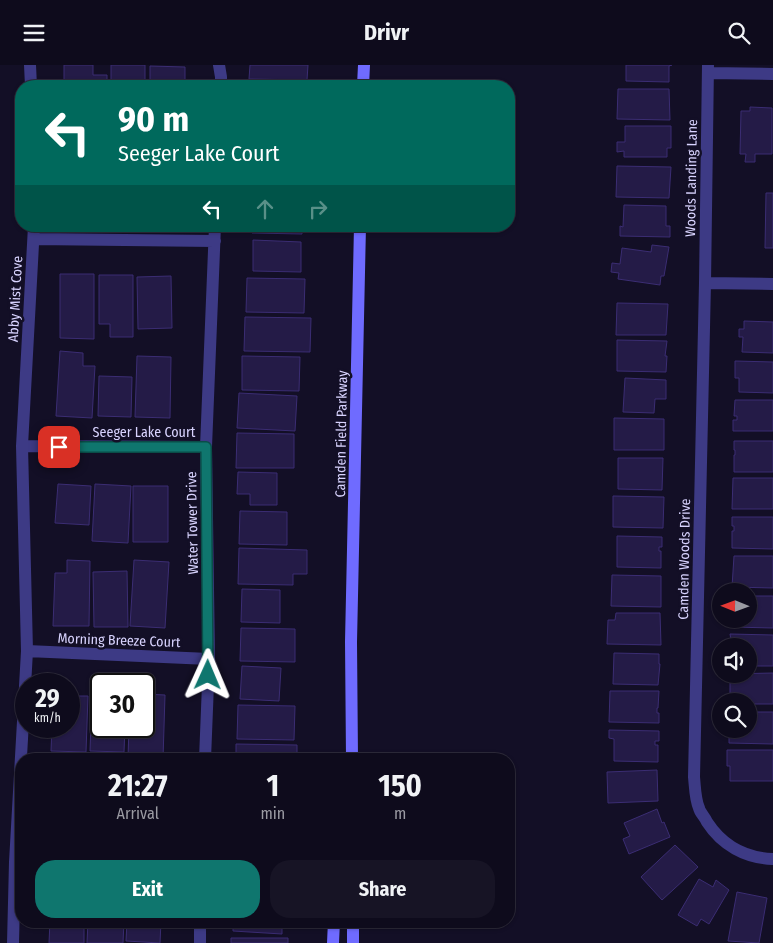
<!DOCTYPE html>
<style>
:root{--surface:#0e0b1c;--page:#171425;--text:#f1f3f6;--muted:#9b9ba3;--line:#2e2b3b;--accent:#0f766e}
body{margin:0;font-family:"Fira Sans Condensed",sans-serif;background:var(--page);color:var(--text);height:100vh;display:flex;flex-direction:column;font-size:19px;white-space:nowrap}
*{box-sizing:border-box;margin:0}
p{font-size:16px;color:var(--muted)}
.icon{flex:none;width:28px;height:28px;fill:none;stroke:currentColor;stroke-width:2;stroke-linecap:round;stroke-linejoin:round}
.map{position:relative;flex:1;overflow:hidden}
.details{position:absolute;left:15px;top:688px;width:500px;height:175px;display:flex;flex-direction:column;background:var(--surface);border-radius:20px;box-shadow:0 1px 4px #0004,0 0 0 1px var(--line)}
.details>*{flex:none}
.top-card{position:absolute;left:15px;top:15px;width:500px;height:152px;border-radius:20px;box-shadow:0 1px 4px #0004,0 0 0 1px var(--line);background:#00695c;color:#fff;overflow:hidden}
.needle{width:32px;rotate:271deg}
.fabs{position:absolute;left:712px;top:518px;display:grid;gap:10px}
.fabs a{display:grid;place-items:center;width:45px;height:45px;border-radius:50%;background:var(--surface);box-shadow:0 1px 4px #0004,0 0 0 1px var(--line);font-size:25px}
.speed{position:absolute;left:15px;top:608px;display:flex;gap:10px;font-size:25px;font-weight:700;text-align:center}
.speed>*{display:grid;place-content:center;width:65px;height:65px;border-radius:50%;background:var(--surface);box-shadow:0 1px 4px #0004,0 0 0 1px var(--line);line-height:1}
.speed small{font-size:12px;font-weight:400}
.speed .limit{border:2px solid #111;border-radius:8px;background:#fff;color:#111}
.pin{position:absolute;display:grid;place-items:center;width:42px;height:42px;color:#fff;margin:-21px;border-radius:10px;box-shadow:0 2px 8px #0006}
.me{position:absolute;width:55px;margin:-28px;rotate:1deg;stroke-linejoin:round;filter:drop-shadow(0 0 4px #0008)}
.turn{display:flex;align-items:center;gap:18px;height:105px;padding:0 20px;font-size:22px}
.turn .icon{width:65px;height:65px;stroke-width:2.5}
.turn b{display:block;font-size:35px;line-height:42px}
.lanes{display:flex;align-items:center;height:48px;padding:0 20px;background:#0003;justify-content:center;gap:25px;direction:ltr}
.lanes .off{opacity:.35}
.eta{display:flex;justify-content:space-evenly;align-items:center;height:85px;text-align:center}
.eta b{font-size:30px;font-weight:700;line-height:35px}
.primary-button{display:flex;gap:10px;margin-top:auto;padding:10px 20px}
.primary-button a{flex:1;height:58px;border-radius:20px;background:var(--accent);color:#fff;font-size:20px;font-weight:700;line-height:58px;text-align:center}
.primary-button a+a{background:var(--page);color:var(--text)}
header{display:flex;justify-content:space-between;align-items:center;height:65px;padding:0 20px;background:var(--surface);font-size:22px;font-weight:700}
.map>svg:first-child{display:block}
.building{fill:#241b47;stroke:#3b2d73}
.lines{fill:none;stroke-linecap:round;stroke-linejoin:round}
.street{stroke:#3d3a85;stroke-width:12}
.secondary{stroke:#6f6bff;stroke-width:12}
.route-casing{stroke:#0a4d48;stroke-width:12}
.route{stroke:#0f766e;stroke-width:9}
.labels{text-anchor:middle;stroke-width:5;stroke-linejoin:round;paint-order:stroke}
.street-label{font-size:14px;fill:#d9d4ff;stroke:#130f26}
</style>
<header><svg class="icon" aria-label="menu" viewBox="0 0 24 24"><path d="M4 6h16M4 12h16M4 18h16"/></svg>Drivr<svg class="icon" aria-label="search" viewBox="0 0 24 24"><circle cx="10" cy="10" r="6"/><path d="M15 15l6 6"/></svg></header>
<div class="map">
<svg width="773" height="878" viewBox="0 0 773 878">
<rect width="100%" height="100%" fill="#130f26"/>
<!-- building -->
<path class="building" d="M 64,0 L 93,0 L 93,10 L 107,10 L 107,21 L 64,21 Z
M 111,0 L 145,0 L 145,21 L 111,21 Z
M 250,0 L 308,0 L 307,15 L 249,14 Z
M 626,0 L 672,0 L 669,1 L 669,17 L 626,16 Z
M 150,1 L 185,2 L 185,21 L 150,21 Z
M 256,19 L 295,20 L 295,21 L 256,21 Z
M 618,24 L 669,24 L 670,55 L 617,54 Z
M 750,42 L 772,43 L 772,89 L 755,89 L 755,97 L 745,97 L 746,89 L 740,89 L 741,46 L 750,46 Z
M 625,61 L 671,61 L 671,83 L 667,83 L 667,92 L 624,92 L 624,86 L 617,87 L 617,77 L 625,77 Z
M 617,101 L 671,102 L 669,133 L 616,132 Z
M 766,128 L 773,128 L 773,183 L 765,183 Z
M 624,140 L 666,141 L 666,161 L 670,161 L 670,172 L 620,171 L 620,161 L 623,162 Z
M 252,161 L 302,161 L 302,169 L 252,168 Z
M 253,175 L 301,177 L 301,207 L 253,206 Z
M 652,180 L 669,182 L 664,211 L 661,211 L 660,220 L 618,214 L 619,208 L 611,207 L 612,198 L 620,199 L 622,183 L 651,187 Z
M 60,209 L 94,209 L 94,274 L 60,273 Z
M 99,210 L 133,210 L 133,272 L 110,272 L 110,259 L 99,259 Z
M 171,211 L 172,263 L 138,264 L 137,212 Z
M 247,213 L 305,214 L 304,248 L 246,247 Z
M 617,238 L 668,239 L 666,270 L 616,270 Z
M 245,252 L 311,253 L 310,287 L 244,286 Z
M 744,256 L 773,257 L 773,288 L 742,287 L 743,272 L 739,272 L 739,264 L 744,264 Z
M 617,275 L 667,276 L 665,291 L 667,291 L 666,307 L 617,306 Z
M 60,286 L 83,288 L 83,301 L 95,301 L 92,353 L 56,351 Z
M 137,291 L 171,292 L 170,353 L 135,352 Z
M 242,291 L 300,292 L 299,326 L 242,325 Z
M 735,296 L 773,297 L 773,328 L 739,327 L 739,313 L 735,313 Z
M 99,311 L 132,312 L 131,352 L 98,351 Z
M 625,313 L 666,315 L 666,334 L 655,334 L 654,348 L 623,347 Z
M 239,328 L 297,331 L 295,366 L 237,363 Z
M 735,335 L 773,335 L 773,366 L 733,366 L 733,355 L 737,355 L 737,351 L 734,351 Z
M 614,353 L 664,354 L 664,385 L 614,385 Z
M 237,368 L 294,369 L 294,403 L 236,403 Z
M 734,376 L 773,376 L 773,407 L 734,407 L 734,390 L 735,390 L 735,385 L 734,385 Z
M 618,393 L 663,393 L 662,425 L 618,424 Z
M 238,407 L 277,408 L 277,440 L 250,440 L 250,429 L 237,429 Z
M 733,413 L 773,413 L 773,444 L 732,444 Z
M 58,419 L 91,421 L 89,460 L 55,458 Z
M 95,419 L 131,421 L 128,478 L 92,476 Z
M 133,421 L 168,421 L 168,477 L 133,477 Z
M 613,431 L 664,432 L 663,463 L 613,462 Z
M 240,446 L 287,447 L 287,480 L 239,479 Z
M 732,452 L 773,452 L 773,484 L 732,483 L 732,466 L 734,466 L 734,461 L 732,461 Z
M 617,471 L 662,472 L 662,482 L 659,482 L 659,486 L 661,486 L 661,503 L 617,502 Z
M 239,483 L 307,485 L 307,509 L 293,509 L 293,520 L 238,519 Z
M 734,491 L 773,491 L 773,523 L 732,522 Z
M 67,495 L 90,496 L 89,561 L 53,561 L 55,508 L 67,508 Z
M 134,495 L 169,497 L 165,563 L 130,561 Z
M 127,506 L 128,562 L 94,562 L 93,507 Z
M 612,510 L 661,511 L 661,542 L 611,541 Z
M 242,524 L 280,525 L 280,558 L 241,557 Z
M 749,531 L 773,531 L 773,563 L 731,562 L 731,554 L 749,554 Z
M 616,548 L 660,548 L 661,580 L 607,579 L 608,555 L 615,555 Z
M 241,563 L 295,564 L 295,597 L 240,596 Z
M 730,569 L 773,570 L 773,601 L 749,601 L 749,581 L 732,581 Z
M 614,588 L 659,589 L 659,599 L 660,599 L 658,620 L 613,619 Z
M 242,601 L 281,603 L 279,636 L 240,634 Z
M 773,608 L 773,639 L 749,639 L 749,636 L 730,636 L 730,609 Z
M 610,626 L 659,626 L 658,643 L 657,643 L 657,648 L 659,648 L 659,658 L 609,657 Z
M 92,629 L 101,629 L 101,661 L 125,661 L 124,687 L 90,686 Z
M 144,629 L 165,630 L 163,694 L 128,693 L 129,661 L 144,661 Z
M 69,631 L 88,631 L 86,687 L 51,686 L 52,661 L 69,661 Z
M 238,640 L 295,641 L 294,675 L 237,674 Z
M 749,647 L 773,647 L 773,679 L 729,678 L 729,664 L 749,664 Z
M 609,665 L 659,666 L 659,676 L 655,676 L 655,680 L 658,680 L 658,697 L 614,696 L 614,674 L 609,673 Z
M 236,679 L 297,680 L 297,694 L 236,694 Z
M 727,685 L 773,685 L 773,716 L 730,716 L 730,701 L 727,701 Z
M 657,705 L 658,736 L 608,738 L 607,707 Z
M 657,744 L 662,758 L 664,757 L 670,772 L 629,789 L 623,774 L 630,771 L 624,758 Z
M 675,780 L 698,802 L 662,835 L 641,812 Z
M 699,814 L 713,822 L 716,815 L 729,825 L 709,859 L 701,854 L 697,861 L 678,850 Z
M 737,827 L 767,833 L 759,878 L 728,876 Z
M 50,856 L 84,856 L 84,878 L 49,878 Z
M 88,856 L 124,856 L 123,878 L 87,878 Z
M 127,856 L 161,856 L 160,878 L 126,876 Z
M 233,856 L 282,856 L 282,869 L 233,866 Z
M 231,873 L 288,873 L 288,878 L 231,878 Z"/>
<g class="lines">
<!-- street -->
<path class="street" d="M 30,0 L 31,21
M 219,0 L 221,12 L 221,21
M 708,8 L 773,9
M 34,174 L 215,176
M 705,218 L 708,0
M 773,219 L 705,218 L 694,712 C 695,721 695,734 699,743 C 700,748 705,752 707,757 C 722,780 745,793 773,794
M 22,381 L 206,382
M 27,586 L 209,594
M 205,694 L 209,594 L 206,382 L 215,161
M 13,878 L 15,797 L 27,586 L 22,381 L 34,161
M 200,878 L 200,856"/>
<!-- secondary -->
<path class="secondary" d="M 363,21 L 364,0
M 352,694 L 351,577 L 360,161
M 353,856 L 353,878
M 333,878 L 334,856"/>
</g>
<g class="lines">
<defs>
<path id="route" d="M 59,382 L 206,382 L 208,610"/>
</defs>
<!-- route casing -->
<use href="#route" class="route-casing"/>
<!-- route -->
<use href="#route" class="route"/>
</g>
<g class="labels">
<!-- street labels -->
<g class="street-label">
<text transform="translate(691 113) rotate(-89)" y="5">Woods Landing Lane</text>
<text transform="translate(15 234) rotate(-87)" y="5">Abby Mist Cove</text>
<text x="144" y="372">Seeger Lake Court</text>
<text transform="translate(341 369) rotate(-89)" y="5">Camden Field Parkway</text>
<text transform="translate(192 458) rotate(-91)" y="5">Water Tower Drive</text>
<text transform="translate(684 494) rotate(-89)" y="5">Camden Woods Drive</text>
<text transform="translate(119 575) rotate(2)" y="5">Morning Breeze Court</text>
</g>
</g>
</svg>
<div class="fabs">
<a><svg class="needle" viewBox="-14 -14 28 28"><path d="M0-13l5 13h-10z" fill="#e53935"/><path d="M0 13l5-13h-10z" fill="#9b9ba3"/></svg></a>
<a><svg class="icon" aria-label="sound" viewBox="0 0 24 24"><path d="M4 9h4l5-4v14l-5-4H4zM17 9q2 3 0 6"/></svg></a>
<a><svg class="icon" aria-label="search" viewBox="0 0 24 24"><circle cx="10" cy="10" r="6"/><path d="M15 15l6 6"/></svg></a>
</div>
<div class="speed"><div>29<small>km/h</small></div><div class="limit">30</div></div>
<div class="pin" style="left:59px;top:382px;background:#d93025"><svg class="icon" aria-label="arrive" viewBox="0 0 24 24"><path d="M6 21V4h12l-3 4 3 4H6"/></svg></div>
<svg class="me" style="left:208px;top:610px" viewBox="-20 -20 40 40"><path d="M0-17L14 15 0 8-14 15z" fill="#0f766e" stroke="#fff" stroke-width="4"/></svg>
<div class="top-card">
<div class="turn"><svg class="icon" aria-label="left" viewBox="0 0 24 24"><path d="M17 20v-9H6M10 6l-5 5 5 5"/></svg><div><b>90 m</b>Seeger Lake Court</div></div>
<div class="lanes"><svg class="icon" aria-label="left" viewBox="0 0 24 24"><path d="M17 20v-9H6M10 6l-5 5 5 5"/></svg><svg class="icon off" aria-label="ahead" viewBox="0 0 24 24"><path d="M12 20V5M6 11l6-6 6 6"/></svg><svg class="icon off" aria-label="right" viewBox="0 0 24 24"><path d="M7 20v-9h11M14 6l5 5-5 5"/></svg></div>
</div>
<section class="details">
<div class="eta">
<div><b>21:27</b><p>Arrival</p></div>
<div><b>1</b><p>min</p></div>
<div><b>150</b><p>m</p></div>
</div>
<div class="primary-button"><a>Exit</a><a>Share</a></div>
</section>
</div>
